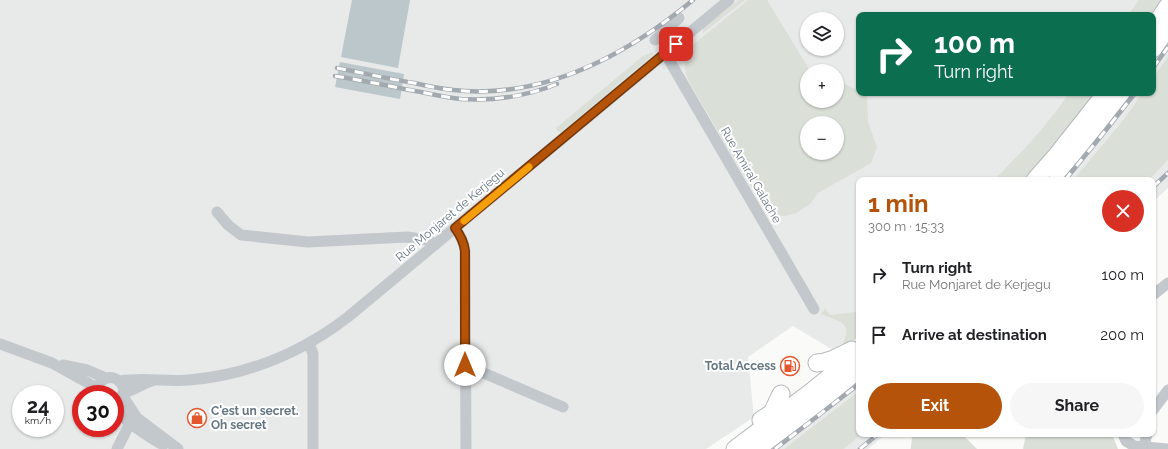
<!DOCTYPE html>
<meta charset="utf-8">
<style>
:root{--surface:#fff;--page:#f6f6f6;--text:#202124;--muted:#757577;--accent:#b45309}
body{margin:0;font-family:Raleway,sans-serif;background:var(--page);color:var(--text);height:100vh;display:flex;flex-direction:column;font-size:15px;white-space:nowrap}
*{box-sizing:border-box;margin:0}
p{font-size:13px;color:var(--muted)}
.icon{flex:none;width:22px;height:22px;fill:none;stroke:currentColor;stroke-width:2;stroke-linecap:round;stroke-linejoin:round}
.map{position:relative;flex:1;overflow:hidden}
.sheet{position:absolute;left:856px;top:177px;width:300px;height:260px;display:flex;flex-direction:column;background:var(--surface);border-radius:8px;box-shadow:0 1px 3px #0004}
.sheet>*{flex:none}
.hud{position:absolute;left:856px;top:12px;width:300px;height:84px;border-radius:8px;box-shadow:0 1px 3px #0004;background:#0b6e4f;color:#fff;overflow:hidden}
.buttons{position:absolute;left:800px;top:12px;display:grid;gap:8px}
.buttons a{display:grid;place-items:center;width:44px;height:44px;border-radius:50%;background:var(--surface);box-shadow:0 1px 3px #0004;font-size:20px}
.speed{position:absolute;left:12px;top:385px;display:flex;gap:8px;font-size:20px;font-weight:700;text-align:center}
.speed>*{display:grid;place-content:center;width:52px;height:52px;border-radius:50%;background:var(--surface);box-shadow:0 1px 3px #0004;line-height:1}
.speed small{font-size:10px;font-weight:400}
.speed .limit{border:6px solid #d22;background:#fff;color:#111}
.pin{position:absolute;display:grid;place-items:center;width:34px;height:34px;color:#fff;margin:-17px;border-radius:8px;box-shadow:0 2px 6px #0006}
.me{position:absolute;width:44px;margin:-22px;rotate:0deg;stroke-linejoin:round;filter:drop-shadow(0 0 3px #0008)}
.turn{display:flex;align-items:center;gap:14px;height:84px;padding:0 12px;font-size:18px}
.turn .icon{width:52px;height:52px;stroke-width:2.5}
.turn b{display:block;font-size:28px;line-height:34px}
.round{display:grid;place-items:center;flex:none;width:42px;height:42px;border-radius:21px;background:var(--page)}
.head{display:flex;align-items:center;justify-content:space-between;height:68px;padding:0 12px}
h1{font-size:24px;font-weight:700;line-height:30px;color:var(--accent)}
.cta{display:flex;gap:8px;margin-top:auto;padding:8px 12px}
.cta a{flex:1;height:46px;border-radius:24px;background:var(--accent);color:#fff;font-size:16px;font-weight:700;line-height:46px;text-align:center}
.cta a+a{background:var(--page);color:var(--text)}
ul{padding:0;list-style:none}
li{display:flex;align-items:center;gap:12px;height:60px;padding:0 12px}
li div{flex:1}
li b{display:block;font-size:15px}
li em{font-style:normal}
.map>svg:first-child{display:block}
.built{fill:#e8e9e9;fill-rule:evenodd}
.green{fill:#dadfd7;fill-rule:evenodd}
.water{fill:#bbc7cb}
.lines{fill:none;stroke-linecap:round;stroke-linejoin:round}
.highway-casing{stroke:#b4b9bd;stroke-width:19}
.minor{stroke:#c3c8cc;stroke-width:11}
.highway{stroke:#fff;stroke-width:17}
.rail-casing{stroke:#a2aab0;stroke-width:4.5}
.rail{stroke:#fff;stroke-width:3;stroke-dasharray:9;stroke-linecap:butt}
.route-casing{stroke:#753606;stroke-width:10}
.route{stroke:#b45309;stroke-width:7}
.slow{stroke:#f59e0b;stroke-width:7}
.labels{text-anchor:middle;stroke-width:4;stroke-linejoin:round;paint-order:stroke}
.street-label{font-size:12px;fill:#657683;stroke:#fff}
.poi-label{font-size:12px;font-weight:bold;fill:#657683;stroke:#fff;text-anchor:end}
</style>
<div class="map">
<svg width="1168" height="449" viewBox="0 0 1168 449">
<rect width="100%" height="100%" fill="#fafaf8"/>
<!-- built -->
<path class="built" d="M 0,0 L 1158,0 L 1148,15 L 859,15 L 859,93 L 1096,93 L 1070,132 L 1025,180 L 859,180 L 859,336 L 838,353 L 793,326 L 748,357 L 754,417 L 706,449 L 0,449 ZM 807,19 L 837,19 L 837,49 L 807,49 ZM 807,71 L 837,71 L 837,101 L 807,101 ZM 807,123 L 837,123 L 837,153 L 807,153 ZM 21,394 L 55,394 L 55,428 L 21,428 ZM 81,394 L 115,394 L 115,428 L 81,428 Z
M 1168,40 L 1168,56 L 1153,78 L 1153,61 Z
M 1129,93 L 1142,93 L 1124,119 L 1073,180 L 1060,180 L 1091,143 Z
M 1168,160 L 1168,188 L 1153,202 L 1153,180 L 1149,180 Z
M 859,378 L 859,391 L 816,425 L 784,449 L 767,449 Z
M 862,434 L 886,434 L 868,449 L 844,449 Z"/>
<!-- green -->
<path class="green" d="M 739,0 L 745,0 L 703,33 L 703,28 Z
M 748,0 L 767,0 L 809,69 L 820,63 L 828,71 L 807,71 L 807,101 L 837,101 L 837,80 L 859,91 L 859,93 L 863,93 L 867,95 L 868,122 L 877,147 L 871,163 L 818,193 L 810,204 L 796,213 L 785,216 L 777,215 L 770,213 L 762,206 L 689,82 L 686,74 L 685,65 L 688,49 ZM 807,123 L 837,123 L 837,153 L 807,153 Z
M 1139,0 L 1164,0 L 1153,15 L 1128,15 Z
M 653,52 L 653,55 L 561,132 L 557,131 L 556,128 L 643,56 Z
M 1168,56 L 1168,160 L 1149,180 L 1073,180 L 1124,119 L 1142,93 L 1153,93 L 1153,78 Z
M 1069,93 L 1096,93 L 1074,121 L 1025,180 L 994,180 C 1021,153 1048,125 1069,93 Z
M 825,308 L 830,315 L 856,312 L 859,310 L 859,336 L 845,348 L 843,344 C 853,320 838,322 821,314 Z
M 859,391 L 859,434 L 862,434 L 844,449 L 784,449 Z
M 910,434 L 962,434 L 977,449 L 910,449 L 911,448 L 912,437 Z
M 1026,434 L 1112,434 L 1118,449 L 1023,449 Z"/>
<!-- water -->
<path class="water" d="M 352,0 L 410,0 L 398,68 L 341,57 Z
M 340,62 L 404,74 L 400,99 L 335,87 Z"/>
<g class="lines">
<defs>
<path id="highway" d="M 1153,29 L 1168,6
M 1153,49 L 1168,27
M 1057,172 L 1076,150 L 1121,93
M 1035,180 L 1057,155 L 1106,93
M 817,363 C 830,362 840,356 852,350
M 761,420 L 772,413 L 781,394
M 735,449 L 811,392 L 859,353
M 756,449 L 817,404 L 859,369"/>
</defs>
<!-- highway casing -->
<use href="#highway" class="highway-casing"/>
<!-- minor -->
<path class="minor" d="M 655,40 L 679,18
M 665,53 L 814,309
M 217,212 L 228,225 L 241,235 L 308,242 L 407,237 L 428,240 L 435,245
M 455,228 C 461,236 464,242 465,251 L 466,449
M 1153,295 L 1168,283
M 309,343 L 313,354 L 313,449
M 0,344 L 52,363 L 97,388
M 63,365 L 87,370 L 106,378
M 465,365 L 563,407
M 120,381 C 143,377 166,382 189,380 C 249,375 301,353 348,317 L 729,0
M 123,393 C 133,391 141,384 152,381
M 98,394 C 95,377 116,371 123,387
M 122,395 L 137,418 L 178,449
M 115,405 C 119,409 120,414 124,418 C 136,429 149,437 163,445
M 1153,410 L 1168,390
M 1123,434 L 1126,441 L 1134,446 L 1168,449
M 1144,446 L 1147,434
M 117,449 L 127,429 L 130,424"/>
<!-- highway -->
<use href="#highway" class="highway"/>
<defs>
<path id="rail" d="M 337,68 C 363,73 389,79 414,83 C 431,87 448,90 465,91 C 550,96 629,53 693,0
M 1153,68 L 1168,47
M 335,76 C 358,80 381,84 404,89 C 423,92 442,97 461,99 C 494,101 527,96 557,84
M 1065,180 L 1106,130 L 1135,93
M 1153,187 L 1168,173
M 775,449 L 859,384
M 860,449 L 878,434"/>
</defs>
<!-- rail casing -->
<use href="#rail" class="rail-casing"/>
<!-- rail -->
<use href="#rail" class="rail"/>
</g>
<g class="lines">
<defs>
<path id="route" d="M 465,365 L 465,251 C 464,242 461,236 455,228 L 676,44"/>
</defs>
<!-- route casing -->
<use href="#route" class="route-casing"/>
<!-- route -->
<use href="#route" class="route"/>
<!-- slow -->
<path class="slow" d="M 464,221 L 529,167"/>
</g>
<!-- icons -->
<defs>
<symbol id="fuel-ring" viewBox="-11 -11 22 22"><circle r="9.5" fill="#fff" stroke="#e4572e" stroke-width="1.5"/><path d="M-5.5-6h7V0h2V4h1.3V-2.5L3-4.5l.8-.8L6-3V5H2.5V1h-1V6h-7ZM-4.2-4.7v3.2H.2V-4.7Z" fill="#e4572e"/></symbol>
<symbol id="shop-ring" viewBox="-11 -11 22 22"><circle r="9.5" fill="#fff" stroke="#e4572e" stroke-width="1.5"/><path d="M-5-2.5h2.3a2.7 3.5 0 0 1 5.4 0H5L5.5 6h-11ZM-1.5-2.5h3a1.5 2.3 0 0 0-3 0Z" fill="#e4572e"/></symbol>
</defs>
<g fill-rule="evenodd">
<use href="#fuel-ring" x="779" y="355" width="22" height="22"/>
<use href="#shop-ring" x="186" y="407" width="22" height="22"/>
</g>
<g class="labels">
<!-- street labels -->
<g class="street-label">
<text transform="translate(751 175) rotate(60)" y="4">Rue Amiral Galache</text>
<text transform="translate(450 215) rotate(-40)" y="4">Rue Monjaret de Kerjegu</text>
</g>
<!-- poi labels -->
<g class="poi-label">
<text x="776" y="370">Total Access</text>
<text x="211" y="415" text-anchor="start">C'est un secret.<tspan x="211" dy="14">Oh secret</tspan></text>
</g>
</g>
</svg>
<div class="buttons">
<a><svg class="icon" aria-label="layers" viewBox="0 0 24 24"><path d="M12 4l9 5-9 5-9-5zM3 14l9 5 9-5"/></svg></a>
<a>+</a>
<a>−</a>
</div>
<div class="speed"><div>24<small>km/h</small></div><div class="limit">30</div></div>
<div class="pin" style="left:676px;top:44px;background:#d93025"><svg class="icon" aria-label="arrive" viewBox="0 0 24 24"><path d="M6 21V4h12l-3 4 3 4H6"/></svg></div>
<svg class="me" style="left:465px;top:365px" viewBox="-20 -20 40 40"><circle r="19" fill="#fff"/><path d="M0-13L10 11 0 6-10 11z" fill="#b45309"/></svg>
<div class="hud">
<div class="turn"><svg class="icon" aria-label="right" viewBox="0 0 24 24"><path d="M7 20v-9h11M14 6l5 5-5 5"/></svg><div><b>100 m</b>Turn right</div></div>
</div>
<section class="sheet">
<div class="head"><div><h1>1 min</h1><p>300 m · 15:33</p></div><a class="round" style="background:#d93025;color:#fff"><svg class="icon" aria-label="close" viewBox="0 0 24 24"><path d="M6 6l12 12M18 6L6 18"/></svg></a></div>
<ul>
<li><svg class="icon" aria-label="right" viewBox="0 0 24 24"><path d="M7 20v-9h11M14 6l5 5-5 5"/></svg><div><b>Turn right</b><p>Rue Monjaret de Kerjegu</p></div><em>100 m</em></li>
<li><svg class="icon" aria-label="arrive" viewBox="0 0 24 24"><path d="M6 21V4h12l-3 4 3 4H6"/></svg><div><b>Arrive at destination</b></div><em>200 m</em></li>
</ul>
<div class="cta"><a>Exit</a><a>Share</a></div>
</section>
</div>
